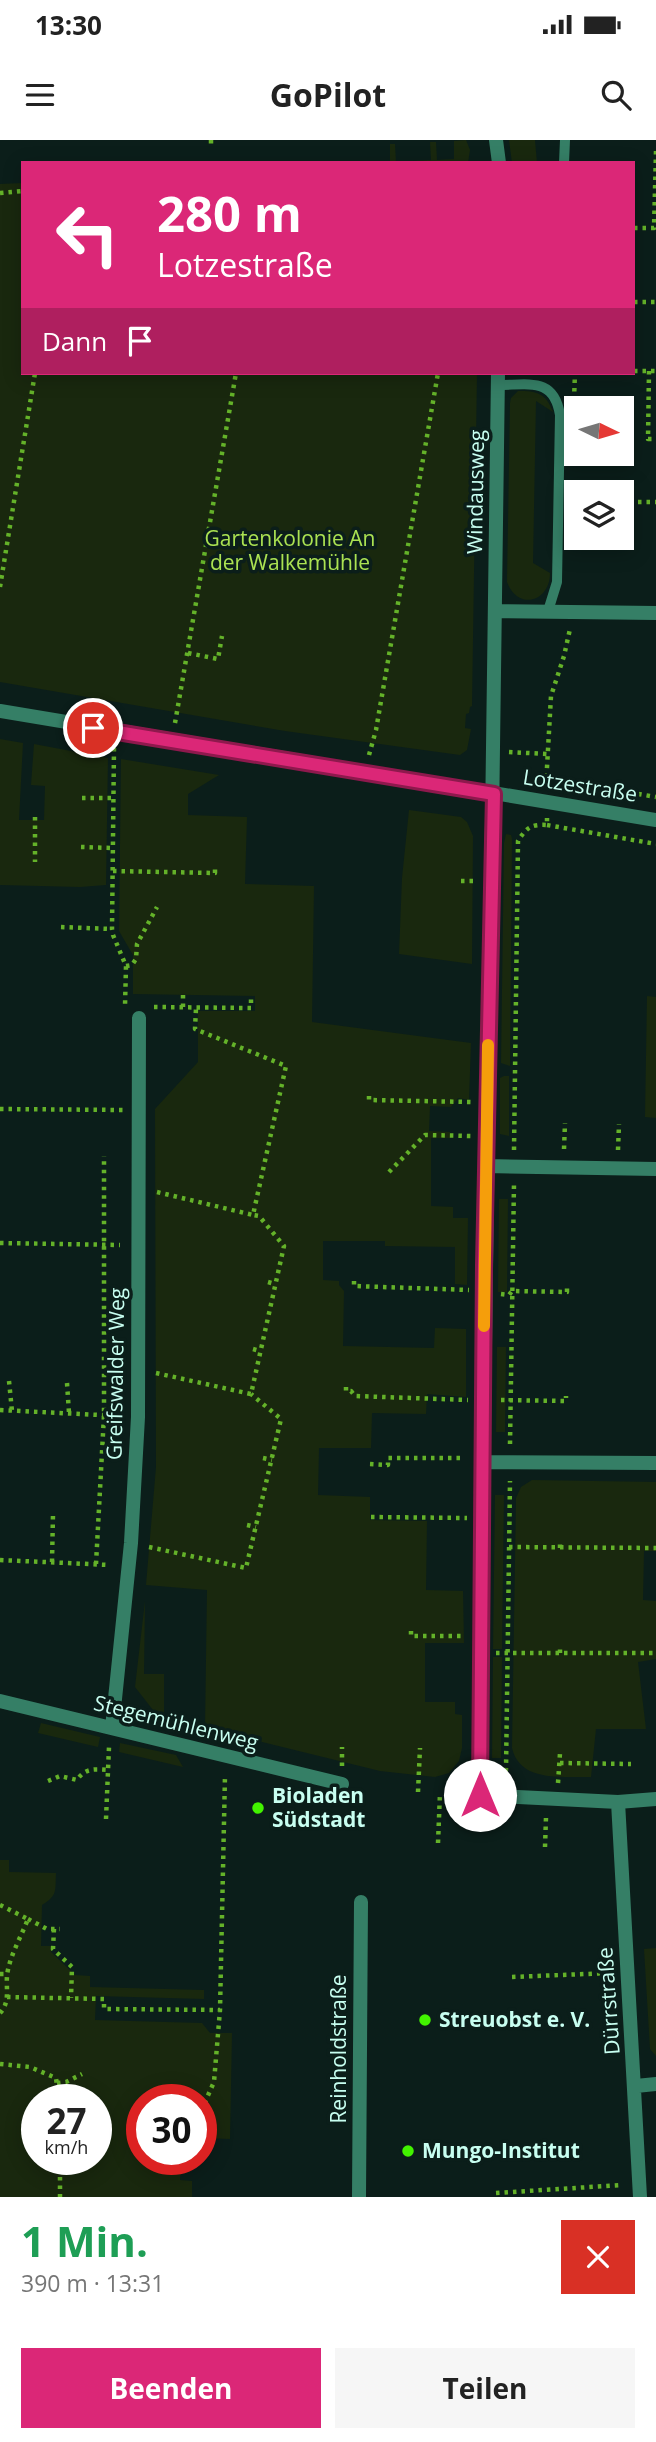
<!DOCTYPE html>
<html lang="de">
<meta charset="utf-8">
<style>
:root{--surface:#fff;--page:#f6f6f6;--text:#222;--muted:#767676;--accent:#db2777}
body{margin:0;font-family:"Open Sans",sans-serif;background:var(--page);color:var(--text);height:100vh;display:flex;flex-direction:column;font-size:26px;white-space:nowrap}
*{box-sizing:border-box;margin:0}
p{font-size:23px;color:var(--muted)}
.icon{flex:none;width:38px;height:38px;fill:none;stroke:currentColor;stroke-width:2;stroke-linecap:round;stroke-linejoin:round}
.map{position:relative;height:2057px;overflow:hidden}
.details{display:flex;flex-direction:column;background:var(--surface);flex:1}
.details>*{flex:none}
.banner{position:absolute;left:21px;top:21px;width:614px;height:214px;border-radius:0px;box-shadow:0 4px 18px #0003;background:#db2777;color:#fff;overflow:hidden}
.needle{width:46px;rotate:95deg}
.fabs{position:absolute;left:564px;top:256px;display:grid;gap:14px}
.fabs a{display:grid;place-items:center;width:70px;height:70px;border-radius:0px;background:var(--surface);box-shadow:0 4px 18px #0003;font-size:35px}
.speed{position:absolute;left:21px;top:1944px;display:flex;gap:14px;font-size:35px;font-weight:700;text-align:center}
.speed>*{display:grid;place-content:center;width:91px;height:91px;border-radius:50%;background:var(--surface);box-shadow:0 4px 18px #0003;line-height:1}
.speed small{font-size:18px;font-weight:400}
.speed .limit{border:10px solid #d22;background:#fff;color:#111}
.pin{position:absolute;display:grid;place-items:center;width:60px;height:60px;color:#fff;margin:-30px;border:4px solid #fff;border-radius:50%;box-shadow:0 2px 7px #0007}
.me{position:absolute;width:77px;margin:-38px;rotate:0deg;stroke-linejoin:round;filter:drop-shadow(0 0 5px #0008)}
.turn{display:flex;align-items:center;gap:24px;height:147px;padding:0 21px;font-size:32px}
.turn .icon{width:91px;height:91px;stroke-width:2.5}
.turn b{display:block;font-size:49px;line-height:60px}
.then{display:flex;align-items:center;height:66px;padding:0 21px;background:#0003;gap:14px;font-size:26px}
.round{display:grid;place-items:center;flex:none;width:74px;height:74px;border-radius:0px;background:var(--page)}
.head{display:flex;align-items:center;justify-content:space-between;height:119px;padding:0 21px}
h1{font-size:42px;font-weight:700;line-height:52px;color:#1e9e55}
.action{display:flex;gap:14px;margin-top:auto;padding:14px 21px}
.action a{flex:1;height:80px;border-radius:0px;background:var(--accent);color:#fff;font-size:28px;font-weight:700;line-height:80px;text-align:center}
.action a+a{background:var(--page);color:var(--text)}
.status{display:flex;justify-content:space-between;align-items:center;height:49px;padding:0 35px;background:var(--surface);direction:ltr}
.status svg{height:19px;fill:currentColor}
header{display:flex;justify-content:space-between;align-items:center;height:91px;padding:0 21px;background:var(--surface);font-size:32px;font-weight:700}
.map>svg:first-child{display:block}
.green{fill:#19280e;fill-rule:evenodd}
.lines{fill:none;stroke-linecap:round;stroke-linejoin:round}
.path{stroke:#64b229;stroke-width:4.5;stroke-dasharray:3.5 5;stroke-linecap:butt}
.lane{stroke:#357f66;stroke-width:10}
.street{stroke:#357f66;stroke-width:14}
.route-casing{stroke:#8e194d;stroke-width:18}
.route{stroke:#db2777;stroke-width:12}
.slow{stroke:#f59e0b;stroke-width:12}
.poi-dot{fill:#42f300;stroke:#0b1e1a;stroke-width:2.5}
.labels{text-anchor:middle;stroke-width:7;stroke-linejoin:round;paint-order:stroke}
.street-label{font-size:21px;fill:#c8fff1;stroke:#0b1e1a}
.park-label{font-size:21px;fill:#abe252;stroke:#0b1e1a}
.poi-label{font-size:21px;font-weight:bold;fill:#c8fff1;stroke:#0b1e1a;text-anchor:start}
</style>
<div class="status"><b>13:30</b><svg viewBox="0 0 49 12"><path d="M0 12V9h3v3zM5 12V6h3v6zM10 12V3h3v9zM15 12V0h3v12zM26 1h20v11H26zM47 4h2v5h-2z"/></svg></div>
<header><svg class="icon" aria-label="menu" viewBox="0 0 24 24"><path d="M4 6h16M4 12h16M4 18h16"/></svg>GoPilot<svg class="icon" aria-label="search" viewBox="0 0 24 24"><circle cx="10" cy="10" r="6"/><path d="M15 15l6 6"/></svg></header>
<div class="map">
<svg width="656" height="2057" viewBox="0 0 656 2057">
<rect width="100%" height="100%" fill="#0b1e1a"/>
<!-- green -->
<path class="green" d="M 466,0 L 470,10 L 468,23 L 386,23 L 390,22 L 390,4 L 395,4 L 396,22 L 431,20 L 430,2 L 436,2 L 437,20 L 454,19 L 454,1 Z
M 509,0 L 535,0 L 537,23 L 512,23 Z
M 23,43 L 23,233 L 477,233 L 472,566 L 470,567 L 469,573 L 466,574 L 465,588 L 471,589 L 467,610 L 460,615 L 285,591 L 0,542 L 0,44 Z
M 518,251 C 537,251 546,253 553,272 L 536,261 L 533,423 L 550,433 C 550,462 518,471 507,442 L 510,263 L 511,258 Z
M 0,599 L 23,603 L 19,680 L 44,680 L 45,646 L 31,645 L 34,604 L 108,618 L 106,745 L 80,747 L 0,745 Z
M 121,619 L 219,635 L 188,654 L 188,675 L 247,677 L 245,744 L 314,746 L 312,882 L 471,903 L 469,960 L 458,958 L 451,967 L 430,966 L 429,991 L 450,992 L 450,998 L 431,998 L 431,1066 L 453,1067 L 453,1078 L 468,1078 L 467,1145 L 455,1144 L 455,1107 L 385,1106 L 385,1101 L 323,1101 L 323,1140 L 339,1141 L 339,1145 L 344,1151 L 343,1206 L 434,1208 L 435,1188 L 466,1189 L 466,1257 L 427,1254 L 426,1274 L 372,1273 L 371,1308 L 319,1308 L 318,1355 L 370,1357 L 370,1380 L 427,1381 L 426,1450 L 463,1451 L 464,1503 L 425,1503 L 425,1562 L 455,1562 L 455,1574 L 462,1575 L 462,1608 L 459,1621 L 449,1633 L 435,1637 L 380,1631 L 205,1588 L 207,1450 L 146,1445 L 156,1327 L 155,969 L 198,922 L 198,871 L 255,871 L 255,856 L 133,854 L 133,815 L 119,791 Z
M 409,670 L 461,677 L 467,682 L 473,696 L 472,824 L 399,814 L 402,738 Z
M 506,694 L 511,695 L 512,699 L 510,926 L 501,923 L 504,703 Z
M 647,856 L 656,857 L 656,978 L 645,977 Z
M 504,936 L 509,936 L 509,996 L 500,994 L 500,938 Z
M 499,1059 L 508,1059 L 507,1152 L 498,1152 Z
M 497,1207 L 506,1207 L 505,1292 L 496,1292 Z
M 532,1340 L 656,1342 L 656,1411 L 644,1411 L 643,1460 L 656,1461 L 656,1519 L 638,1522 L 646,1589 L 596,1589 L 591,1637 C 563,1636 520,1643 512,1608 L 516,1358 L 521,1347 Z
M 495,1355 L 504,1355 L 502,1509 L 493,1509 Z
M 145,1461 L 144,1534 L 164,1534 L 164,1575 L 160,1579 L 135,1547 Z
M 493,1517 L 502,1517 L 501,1618 L 492,1618 Z
M 41,1583 L 100,1597 L 98,1607 L 38,1593 Z
M 120,1603 L 176,1615 L 183,1627 L 119,1612 Z
M 0,1720 L 9,1720 L 9,1732 L 56,1733 C 55,1751 58,1755 42,1765 L 41,1806 L 51,1806 L 51,1812 L 75,1835 L 90,1836 L 90,1847 L 204,1850 L 204,1859 L 96,1856 L 95,1880 L 202,1883 L 210,1893 L 232,1893 L 230,1999 L 201,1998 L 201,1960 L 142,1960 L 142,2020 L 181,2020 L 180,2040 L 192,2041 L 192,2057 L 0,2057 ZM 37,1960 L 96,1960 L 96,2020 L 37,2020 Z
M 656,1808 L 656,1916 L 650,1909 L 644,1809 Z"/>
<g class="lines">
<!-- path -->
<path class="path" d="M 211,0 L 211,4
M 0,53 L 23,51
M 634,88 L 654,88 L 656,11
M 634,162 L 656,162
M 634,231 L 656,231
M 649,231 L 648,299 L 656,299
M 574,260 L 575,233
M 621,362 L 656,362
M 0,447 L 35,233
M 188,513 L 218,519 L 222,496
M 175,583 L 236,233
M 114,608 L 112,789 L 113,795 L 126,826 L 125,866
M 509,612 L 547,614
M 369,615 L 376,590 L 438,233
M 546,638 L 656,657
M 546,645 L 551,556 L 564,516 L 570,489
M 82,658 L 114,658
M 35,677 L 35,722
M 547,685 L 656,704
M 81,707 L 113,708
M 113,731 L 215,733 L 215,729
M 461,741 L 474,741
M 61,787 L 112,789
M 126,826 L 132,825 L 136,819 L 137,804 L 157,767
M 154,867 L 251,868 L 251,856
M 183,867 L 183,855
M 369,956 L 369,960 L 472,962
M 0,969 L 123,970
M 564,1009 L 565,983
M 514,1010 L 518,701 C 526,688 531,684 547,685 L 547,678
M 618,1010 L 619,984
M 389,1032 L 425,995 L 472,996
M 157,1052 L 253,1075 L 286,926 L 195,889 L 196,868
M 0,1103 L 120,1105
M 354,1141 L 354,1146 L 469,1150
M 268,1142 L 275,1144
M 501,1154 L 509,1155 L 512,1151 L 567,1152 L 567,1146
M 253,1209 L 260,1211
M 156,1233 L 251,1254 L 284,1106 L 259,1076 L 253,1075
M 9,1241 L 12,1271
M 67,1243 L 69,1273
M 346,1247 L 346,1251 L 351,1251 L 355,1256 L 468,1260
M 501,1260 L 566,1261 L 566,1256
M 0,1270 L 120,1276
M 510,1304 L 514,1043
M 263,1318 L 272,1320
M 370,1324 L 388,1325 L 388,1318 L 464,1318
M 371,1377 L 467,1378
M 247,1385 L 256,1387
M 149,1407 L 246,1428 L 281,1279 L 251,1254
M 509,1407 L 656,1408
M 560,1408 L 560,1400
M 0,1420 L 110,1425
M 52,1422 L 53,1374
M 96,1424 L 104,1275 L 104,1016
M 411,1491 L 411,1496 L 462,1496
M 496,1513 L 656,1513
M 560,1513 L 560,1506
M 560,1623 L 631,1624
M 342,1626 L 342,1607
M 499,1637 L 506,1630 L 510,1341
M 48,1641 L 60,1636 L 77,1640 C 85,1628 94,1629 108,1630
M 558,1643 L 560,1613
M 418,1652 L 420,1608
M 106,1679 L 109,1607
M 438,1703 L 440,1653
M 545,1707 L 546,1677
M 0,1765 L 28,1779 C 21,1797 9,1817 7,1836 C 6,1849 10,1863 0,1873
M 28,1779 L 47,1789 L 60,1789
M 54,1789 L 53,1809 L 72,1827 L 71,1858
M 0,1834 L 7,1834
M 512,1837 L 610,1833
M 7,1857 L 104,1859 L 104,1869 L 220,1870 L 225,1635
M 0,1924 L 30,1927 L 56,1938 L 59,1960
M 57,1943 L 66,1942 L 82,1934
M 189,1960 L 205,1960
M 201,1971 L 214,1942 L 220,1870
M 201,1998 L 202,2000
M 60,2020 L 60,2057
M 496,2053 L 622,2045"/>
<!-- lane -->
<path class="lane" d="M 564,23 L 565,0
M 498,245 C 529,245 554,237 560,275 L 557,442 L 548,471"/>
<!-- street -->
<path class="street" d="M 496,0 L 499,23
M 498,233 C 494,707 483,1181 479,1655 L 618,1662 L 656,1659
M 496,471 L 656,473
M 0,571 L 656,680
M 486,1026 L 656,1029
M 482,1322 L 656,1323
M 0,1561 L 342,1644
M 112,1588 L 131,1403 L 138,1277 L 139,878
M 618,1662 L 640,2057
M 636,1946 L 656,1944
M 359,2057 L 361,1762"/>
</g>
<g class="lines">
<defs>
<path id="route" d="M 93,588 L 494,654 L 484,1125 L 480,1655"/>
</defs>
<!-- route casing -->
<use href="#route" class="route-casing"/>
<!-- route -->
<use href="#route" class="route"/>
<!-- slow -->
<path class="slow" d="M 484,1186 L 488,905"/>
</g>
<!-- markers -->
<g class="poi-dot">
<circle cx="258" cy="1668" r="7"/>
<circle cx="425" cy="1880" r="7"/>
<circle cx="408" cy="2011" r="7"/>
</g>
<g class="labels">
<!-- street labels -->
<g class="street-label">
<text transform="translate(476 352) rotate(-89)" y="7">Windausweg</text>
<text transform="translate(580 646) rotate(9)" y="7">Lotzestraße</text>
<text transform="translate(116 1234) rotate(-89)" y="7">Greifswalder Weg</text>
<text transform="translate(176 1583) rotate(14)" y="7">Stegemühlenweg</text>
<text transform="translate(609 1861) rotate(-94)" y="7">Dürrstraße</text>
<text transform="translate(339 1909) rotate(-90)" y="7">Reinholdstraße</text>
</g>
<!-- park labels -->
<g class="park-label">
<text x="290" y="406">Gartenkolonie An<tspan x="290" dy="24">der Walkemühle</tspan></text>
</g>
<!-- poi labels -->
<g class="poi-label">
<text x="272" y="1663">Bioladen<tspan x="272" dy="24">Südstadt</tspan></text>
<text x="439" y="1887">Streuobst e. V.</text>
<text x="422" y="2018">Mungo-Institut</text>
</g>
</g>
</svg>
<div class="fabs">
<a><svg class="needle" viewBox="-14 -14 28 28"><path d="M0-13l5 13h-10z" fill="#e53935"/><path d="M0 13l5-13h-10z" fill="#767676"/></svg></a>
<a><svg class="icon" aria-label="layers" viewBox="0 0 24 24"><path d="M12 4l9 5-9 5-9-5zM3 14l9 5 9-5"/></svg></a>
</div>
<div class="speed"><div>27<small>km/h</small></div><div class="limit">30</div></div>
<div class="pin" style="left:93px;top:588px;background:#d93025"><svg class="icon" aria-label="arrive" viewBox="0 0 24 24"><path d="M6 21V4h12l-3 4 3 4H6"/></svg></div>
<svg class="me" style="left:480px;top:1655px" viewBox="-20 -20 40 40"><circle r="19" fill="#fff"/><path d="M0-13L10 11 0 6-10 11z" fill="#db2777"/></svg>
<div class="banner">
<div class="turn"><svg class="icon" aria-label="left" viewBox="0 0 24 24"><path d="M17 20v-9H6M10 6l-5 5 5 5"/></svg><div><b>280 m</b>Lotzestraße</div></div>
<div class="then">Dann<svg class="icon" aria-label="arrive" viewBox="0 0 24 24"><path d="M6 21V4h12l-3 4 3 4H6"/></svg></div>
</div>
</div>
<section class="details">
<div class="head"><div><h1>1 Min.</h1><p>390 m · 13:31</p></div><a class="round" style="background:#d93025;color:#fff"><svg class="icon" aria-label="close" viewBox="0 0 24 24"><path d="M6 6l12 12M18 6L6 18"/></svg></a></div>
<div class="action"><a>Beenden</a><a>Teilen</a></div>
</section>
